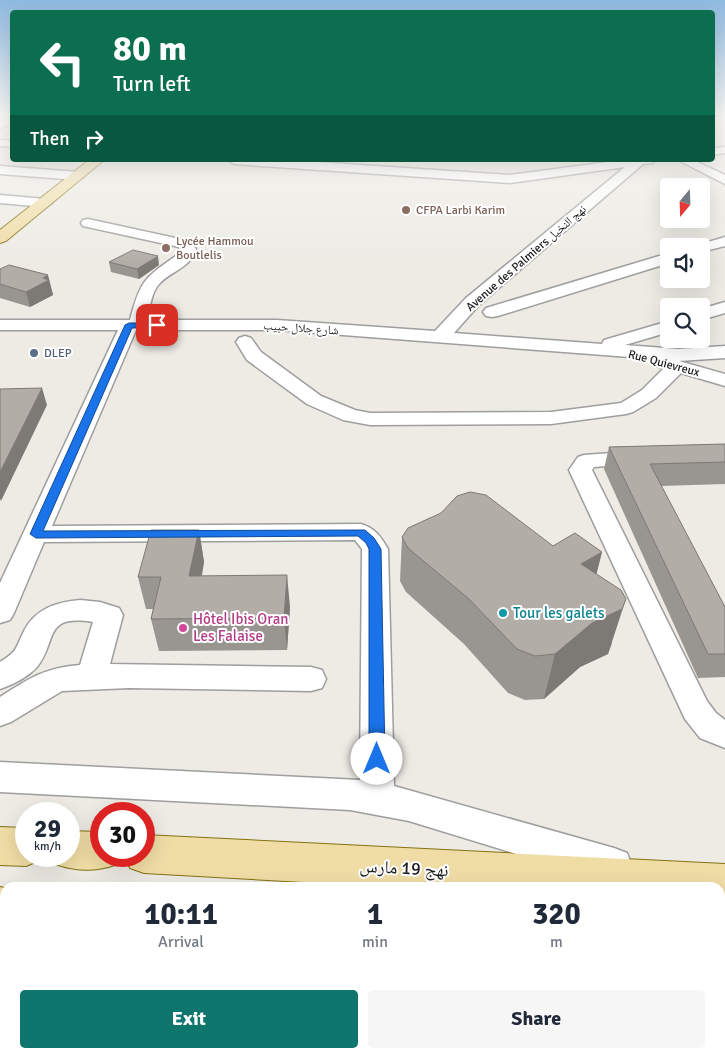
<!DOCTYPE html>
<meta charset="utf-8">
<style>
:root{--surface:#fff;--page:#f6f6f7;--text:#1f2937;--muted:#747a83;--accent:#0f766e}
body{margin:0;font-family:Signika,"Noto Naskh Arabic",sans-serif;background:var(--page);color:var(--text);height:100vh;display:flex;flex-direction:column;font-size:19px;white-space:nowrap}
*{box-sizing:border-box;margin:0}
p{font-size:16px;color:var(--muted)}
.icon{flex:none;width:28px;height:28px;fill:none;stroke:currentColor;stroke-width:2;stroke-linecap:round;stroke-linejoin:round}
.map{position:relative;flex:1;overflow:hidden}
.panel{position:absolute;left:0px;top:882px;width:725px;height:176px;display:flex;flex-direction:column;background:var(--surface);border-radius:15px 15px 0 0;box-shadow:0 5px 20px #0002}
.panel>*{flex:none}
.guide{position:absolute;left:10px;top:10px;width:705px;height:152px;border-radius:5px;box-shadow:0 5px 20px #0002;background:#0b6e4f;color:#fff;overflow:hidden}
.needle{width:32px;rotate:199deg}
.buttons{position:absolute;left:660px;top:178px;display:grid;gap:10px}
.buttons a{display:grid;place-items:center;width:50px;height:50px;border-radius:5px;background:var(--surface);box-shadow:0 5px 20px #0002;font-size:25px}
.speed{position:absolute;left:15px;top:802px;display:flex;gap:10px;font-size:25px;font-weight:700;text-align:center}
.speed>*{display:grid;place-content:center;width:65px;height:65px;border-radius:50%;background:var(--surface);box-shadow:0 5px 20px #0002;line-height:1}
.speed small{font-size:12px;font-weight:400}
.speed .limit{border:8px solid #d22;background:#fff;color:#111}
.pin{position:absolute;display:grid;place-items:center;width:42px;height:42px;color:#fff;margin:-21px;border-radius:10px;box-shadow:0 2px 8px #0006}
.me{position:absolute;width:55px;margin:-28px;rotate:0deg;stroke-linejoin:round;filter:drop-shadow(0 0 4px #0008)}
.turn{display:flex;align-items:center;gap:18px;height:105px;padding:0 20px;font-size:22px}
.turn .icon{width:65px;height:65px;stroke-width:2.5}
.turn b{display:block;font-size:35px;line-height:42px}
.then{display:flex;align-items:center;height:48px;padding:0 20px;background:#0003;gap:10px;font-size:19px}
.eta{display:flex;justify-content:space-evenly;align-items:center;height:85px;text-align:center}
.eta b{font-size:30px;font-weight:700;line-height:35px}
.action{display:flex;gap:10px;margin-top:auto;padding:10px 20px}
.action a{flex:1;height:58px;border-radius:5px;background:var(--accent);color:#fff;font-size:20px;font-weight:700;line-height:58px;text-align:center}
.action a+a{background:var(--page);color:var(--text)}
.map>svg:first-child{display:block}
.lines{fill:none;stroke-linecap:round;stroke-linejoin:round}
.minor-casing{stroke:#9e9e9e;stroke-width:3}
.major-casing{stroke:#847212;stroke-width:2}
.minor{fill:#fff;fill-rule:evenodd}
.major{fill:#f0dda6;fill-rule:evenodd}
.wall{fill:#999590}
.shaded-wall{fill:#7d7975}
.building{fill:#b2ada7;stroke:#7d7975}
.route{fill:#1a73e8;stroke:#114b97}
.education-dot{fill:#8d6e63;stroke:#fff;stroke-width:2}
.service-dot{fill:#5c6f8a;stroke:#fff;stroke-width:2}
.culture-dot{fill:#0f9aa8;stroke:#fff;stroke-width:2}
.hotel-dot{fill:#d1479c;stroke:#fff;stroke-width:2}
.labels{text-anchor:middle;stroke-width:4;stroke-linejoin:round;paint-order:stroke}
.far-education-label{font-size:12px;fill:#785e54;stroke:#fff;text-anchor:start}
.far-street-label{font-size:12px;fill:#1d1d1d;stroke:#fff}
.far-service-label{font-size:12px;fill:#4e5e75;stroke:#fff;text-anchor:start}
.culture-label{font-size:15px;fill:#0d838f;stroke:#fff;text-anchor:start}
.hotel-label{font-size:15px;fill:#b23c85;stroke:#fff;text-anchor:start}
.near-street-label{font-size:18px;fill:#1d1d1d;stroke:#fff}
</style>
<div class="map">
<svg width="725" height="1058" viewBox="0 0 725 1058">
<rect width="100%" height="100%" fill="#edebe4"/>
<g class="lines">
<defs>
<path id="minor" d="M 12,116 L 12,123 L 0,128 L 0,121 Z
M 0,140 L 12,141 L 12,147 L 0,146 Z
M 725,147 L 725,153 L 712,155 L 712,148 Z
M 228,160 L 286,160 L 510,175 L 623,160 L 655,160 L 653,163 L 643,164 L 478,306 L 454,333 L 602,344 L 604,340 L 669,321 L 669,332 L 625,345 L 678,349 L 725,346 L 725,358 L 679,361 L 725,374 L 725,386 L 681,373 L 656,398 L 633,412 L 626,414 L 551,424 L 370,425 L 343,420 L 307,404 L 247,360 L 236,342 L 239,338 L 245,336 L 251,338 L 261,352 L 321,396 L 355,410 L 370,413 L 551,412 L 621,403 L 642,390 L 664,368 L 656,366 L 653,362 L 656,359 L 277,330 L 136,330 L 52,526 L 361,524 C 375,528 381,537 388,549 L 394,786 L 614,848 L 627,853 L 632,866 L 627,879 L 614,884 L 409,821 L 350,810 L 0,792 L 0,762 L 360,780 L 362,549 L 355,540 L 44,542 L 14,613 L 10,620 L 0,623 L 0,583 L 118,330 L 0,330 L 0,320 L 130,320 C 141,278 145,278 180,253 L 179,247 L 83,226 L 81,223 L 83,220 L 88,219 L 189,241 L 196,249 C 193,266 170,272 160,283 C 151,292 150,308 147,320 L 277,320 L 435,331 L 466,298 L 625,167 L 510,183 L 234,164 Z
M 678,160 L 693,160 L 725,175 L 725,184 Z
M 0,166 L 78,172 L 84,176 L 78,180 L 0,174 Z
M 0,195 L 45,199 L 52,203 L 45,207 L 0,203 Z
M 725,237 L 725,246 L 701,252 L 701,246 L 695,246 Z
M 669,253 L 669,263 L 498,316 L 492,317 L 486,316 L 483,312 L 486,308 Z
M 725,302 L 725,313 L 701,320 L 701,309 Z
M 640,451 L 648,453 L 651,458 L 648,463 L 594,467 L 592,470 L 707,701 L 716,713 L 725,720 L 725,748 L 700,738 L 685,719 L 569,470 L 578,457 L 584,455 Z
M 80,600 L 100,602 L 119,608 L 123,615 L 110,664 L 311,667 L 322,670 L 326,679 L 322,688 L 311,691 L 129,688 L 62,691 L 11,722 L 0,726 L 0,697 C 30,678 44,668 80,665 L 93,622 C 42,614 58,641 37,667 C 28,677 12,685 0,689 L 0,662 C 18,651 15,649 24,631 C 35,609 56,602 80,600 Z"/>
<path id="major" d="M 89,160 L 104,160 L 6,241 L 0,243 L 0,230 Z
M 0,827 L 26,828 L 26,856 L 42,856 L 40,860 L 26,866 L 0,865 Z
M 69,831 L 101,832 L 101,856 L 119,856 L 115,865 C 95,872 75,871 55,864 L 52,856 L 69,856 Z
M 144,835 L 725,864 L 725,904 L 720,904 L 720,888 L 410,888 L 144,873 L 130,868 L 125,856 L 144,856 Z
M 0,887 L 5,888 L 5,930 L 0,929 Z
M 720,931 L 725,932 L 725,976 L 720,975 Z"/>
</defs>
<!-- minor casing -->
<use href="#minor" class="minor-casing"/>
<!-- major casing -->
<use href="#major" class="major-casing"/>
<!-- minor -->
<use href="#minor" class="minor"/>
<!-- major -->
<use href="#major" class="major"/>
</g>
<!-- wall -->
<path class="wall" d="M 109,262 L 159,265 L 139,279 L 111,272 Z
M 0,269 L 49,280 L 53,295 L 30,307 L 0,298 Z
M 725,444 L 725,484 L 661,486 L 725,607 L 725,677 L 698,678 L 604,469 L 609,447 Z
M 199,530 L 204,562 L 202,576 L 290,607 L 287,650 L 159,651 L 151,619 L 153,609 L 146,609 L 138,577 Z
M 402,537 L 553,546 L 602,552 L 596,574 L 612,643 L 608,654 L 580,667 L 544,699 L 525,700 L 508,693 L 464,644 L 406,592 L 400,581 Z"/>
<!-- shaded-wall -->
<path class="shaded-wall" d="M 158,256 L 159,265 L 139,279 L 137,269 Z
M 48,275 L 53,295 L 30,307 L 26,292 L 43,278 Z
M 42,388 L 47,405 L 1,501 L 0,499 L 0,472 Z
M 199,530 L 204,562 L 195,608 L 189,576 Z
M 602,552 L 591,596 L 581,564 Z
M 287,575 L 290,607 L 287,650 L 284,618 Z
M 626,599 L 608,654 L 580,667 L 544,699 L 555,654 L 592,623 Z"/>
<!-- building -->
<path class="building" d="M 133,250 L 158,256 L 137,269 L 109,262 Z
M 9,265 L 48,275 L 43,278 L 49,280 L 26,292 L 0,284 L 0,269 Z
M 42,388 L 0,472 L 0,389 Z
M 725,444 L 725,462 L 650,464 L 725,607 L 725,654 L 708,654 L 609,447 Z
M 470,492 L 486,495 L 553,546 L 575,533 L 602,552 L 581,564 L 621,590 L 626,599 L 622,609 L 592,623 L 555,654 L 535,656 L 517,649 L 469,599 L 408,548 L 402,537 L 408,528 L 441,513 L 457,496 Z
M 151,530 L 199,530 L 189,576 L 287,575 L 284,618 L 151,619 L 161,577 L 138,577 Z"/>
<!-- sky -->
<linearGradient id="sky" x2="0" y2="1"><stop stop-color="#8fbae0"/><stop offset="0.44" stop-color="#f7f6f3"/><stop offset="1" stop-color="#f7f6f3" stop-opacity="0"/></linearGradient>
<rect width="725" height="264" fill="url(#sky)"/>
<!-- route -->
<path class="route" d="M 157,323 L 161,325 L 160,327 L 132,328 L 43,531 L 365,530 L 374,538 L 381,549 L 385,759 L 382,764 L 377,766 L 372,764 L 369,759 L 369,549 L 366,543 L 358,536 L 36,538 L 30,534 L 125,325 L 129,323 Z"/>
<!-- markers -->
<g class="education-dot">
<circle cx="406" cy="210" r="5"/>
<circle cx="166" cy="248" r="5"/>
</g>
<circle class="service-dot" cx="34" cy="353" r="5"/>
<circle class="culture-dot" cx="503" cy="613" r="5"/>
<circle class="hotel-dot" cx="183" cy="628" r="5"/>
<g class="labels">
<!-- far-education labels -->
<g class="far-education-label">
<text x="416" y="214">CFPA Larbi Karim</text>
<text x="176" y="245">Lycée Hammou<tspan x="176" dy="14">Boutlelis</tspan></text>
</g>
<!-- far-street labels -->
<g class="far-street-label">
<text transform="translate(526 258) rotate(-41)" y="4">Avenue des Palmiers نهج النخيل</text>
<text transform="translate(301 328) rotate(4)" y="4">شارع جلال حبيب</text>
<text transform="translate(664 363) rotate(15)" y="4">Rue Quievreux</text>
</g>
<!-- far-service labels -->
<g class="far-service-label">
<text x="44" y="357">DLEP</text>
</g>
<!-- culture labels -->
<g class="culture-label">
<text x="513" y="618">Tour les galets</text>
</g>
<!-- hotel labels -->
<g class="hotel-label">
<text x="193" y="624">Hôtel Ibis Oran<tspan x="193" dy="17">Les Falaise</tspan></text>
</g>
<!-- near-street labels -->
<g class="near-street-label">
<text transform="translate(404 868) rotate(3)" y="6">نهج 19 مارس</text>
</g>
</g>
</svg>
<div class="buttons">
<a><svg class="needle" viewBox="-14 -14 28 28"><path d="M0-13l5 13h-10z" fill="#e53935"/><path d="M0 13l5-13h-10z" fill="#747a83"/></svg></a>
<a><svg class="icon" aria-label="sound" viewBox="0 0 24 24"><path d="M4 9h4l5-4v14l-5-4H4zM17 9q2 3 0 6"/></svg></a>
<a><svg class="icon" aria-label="search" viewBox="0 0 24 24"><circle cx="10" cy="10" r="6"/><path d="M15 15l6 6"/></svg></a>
</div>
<div class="speed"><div>29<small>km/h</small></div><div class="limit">30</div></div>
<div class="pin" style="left:157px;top:325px;background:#d93025"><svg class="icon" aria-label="arrive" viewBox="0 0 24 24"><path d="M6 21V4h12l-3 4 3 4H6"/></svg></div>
<svg class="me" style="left:377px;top:759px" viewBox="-20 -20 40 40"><circle r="19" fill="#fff"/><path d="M0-13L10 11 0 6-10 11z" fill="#1a73e8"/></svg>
<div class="guide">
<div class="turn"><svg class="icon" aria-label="left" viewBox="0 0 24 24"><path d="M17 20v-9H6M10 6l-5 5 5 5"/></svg><div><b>80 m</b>Turn left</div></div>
<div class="then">Then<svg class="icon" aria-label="right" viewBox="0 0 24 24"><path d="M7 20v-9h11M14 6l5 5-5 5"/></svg></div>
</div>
<section class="panel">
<div class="eta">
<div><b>10:11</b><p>Arrival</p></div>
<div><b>1</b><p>min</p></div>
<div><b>320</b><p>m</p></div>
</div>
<div class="action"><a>Exit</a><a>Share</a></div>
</section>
</div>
